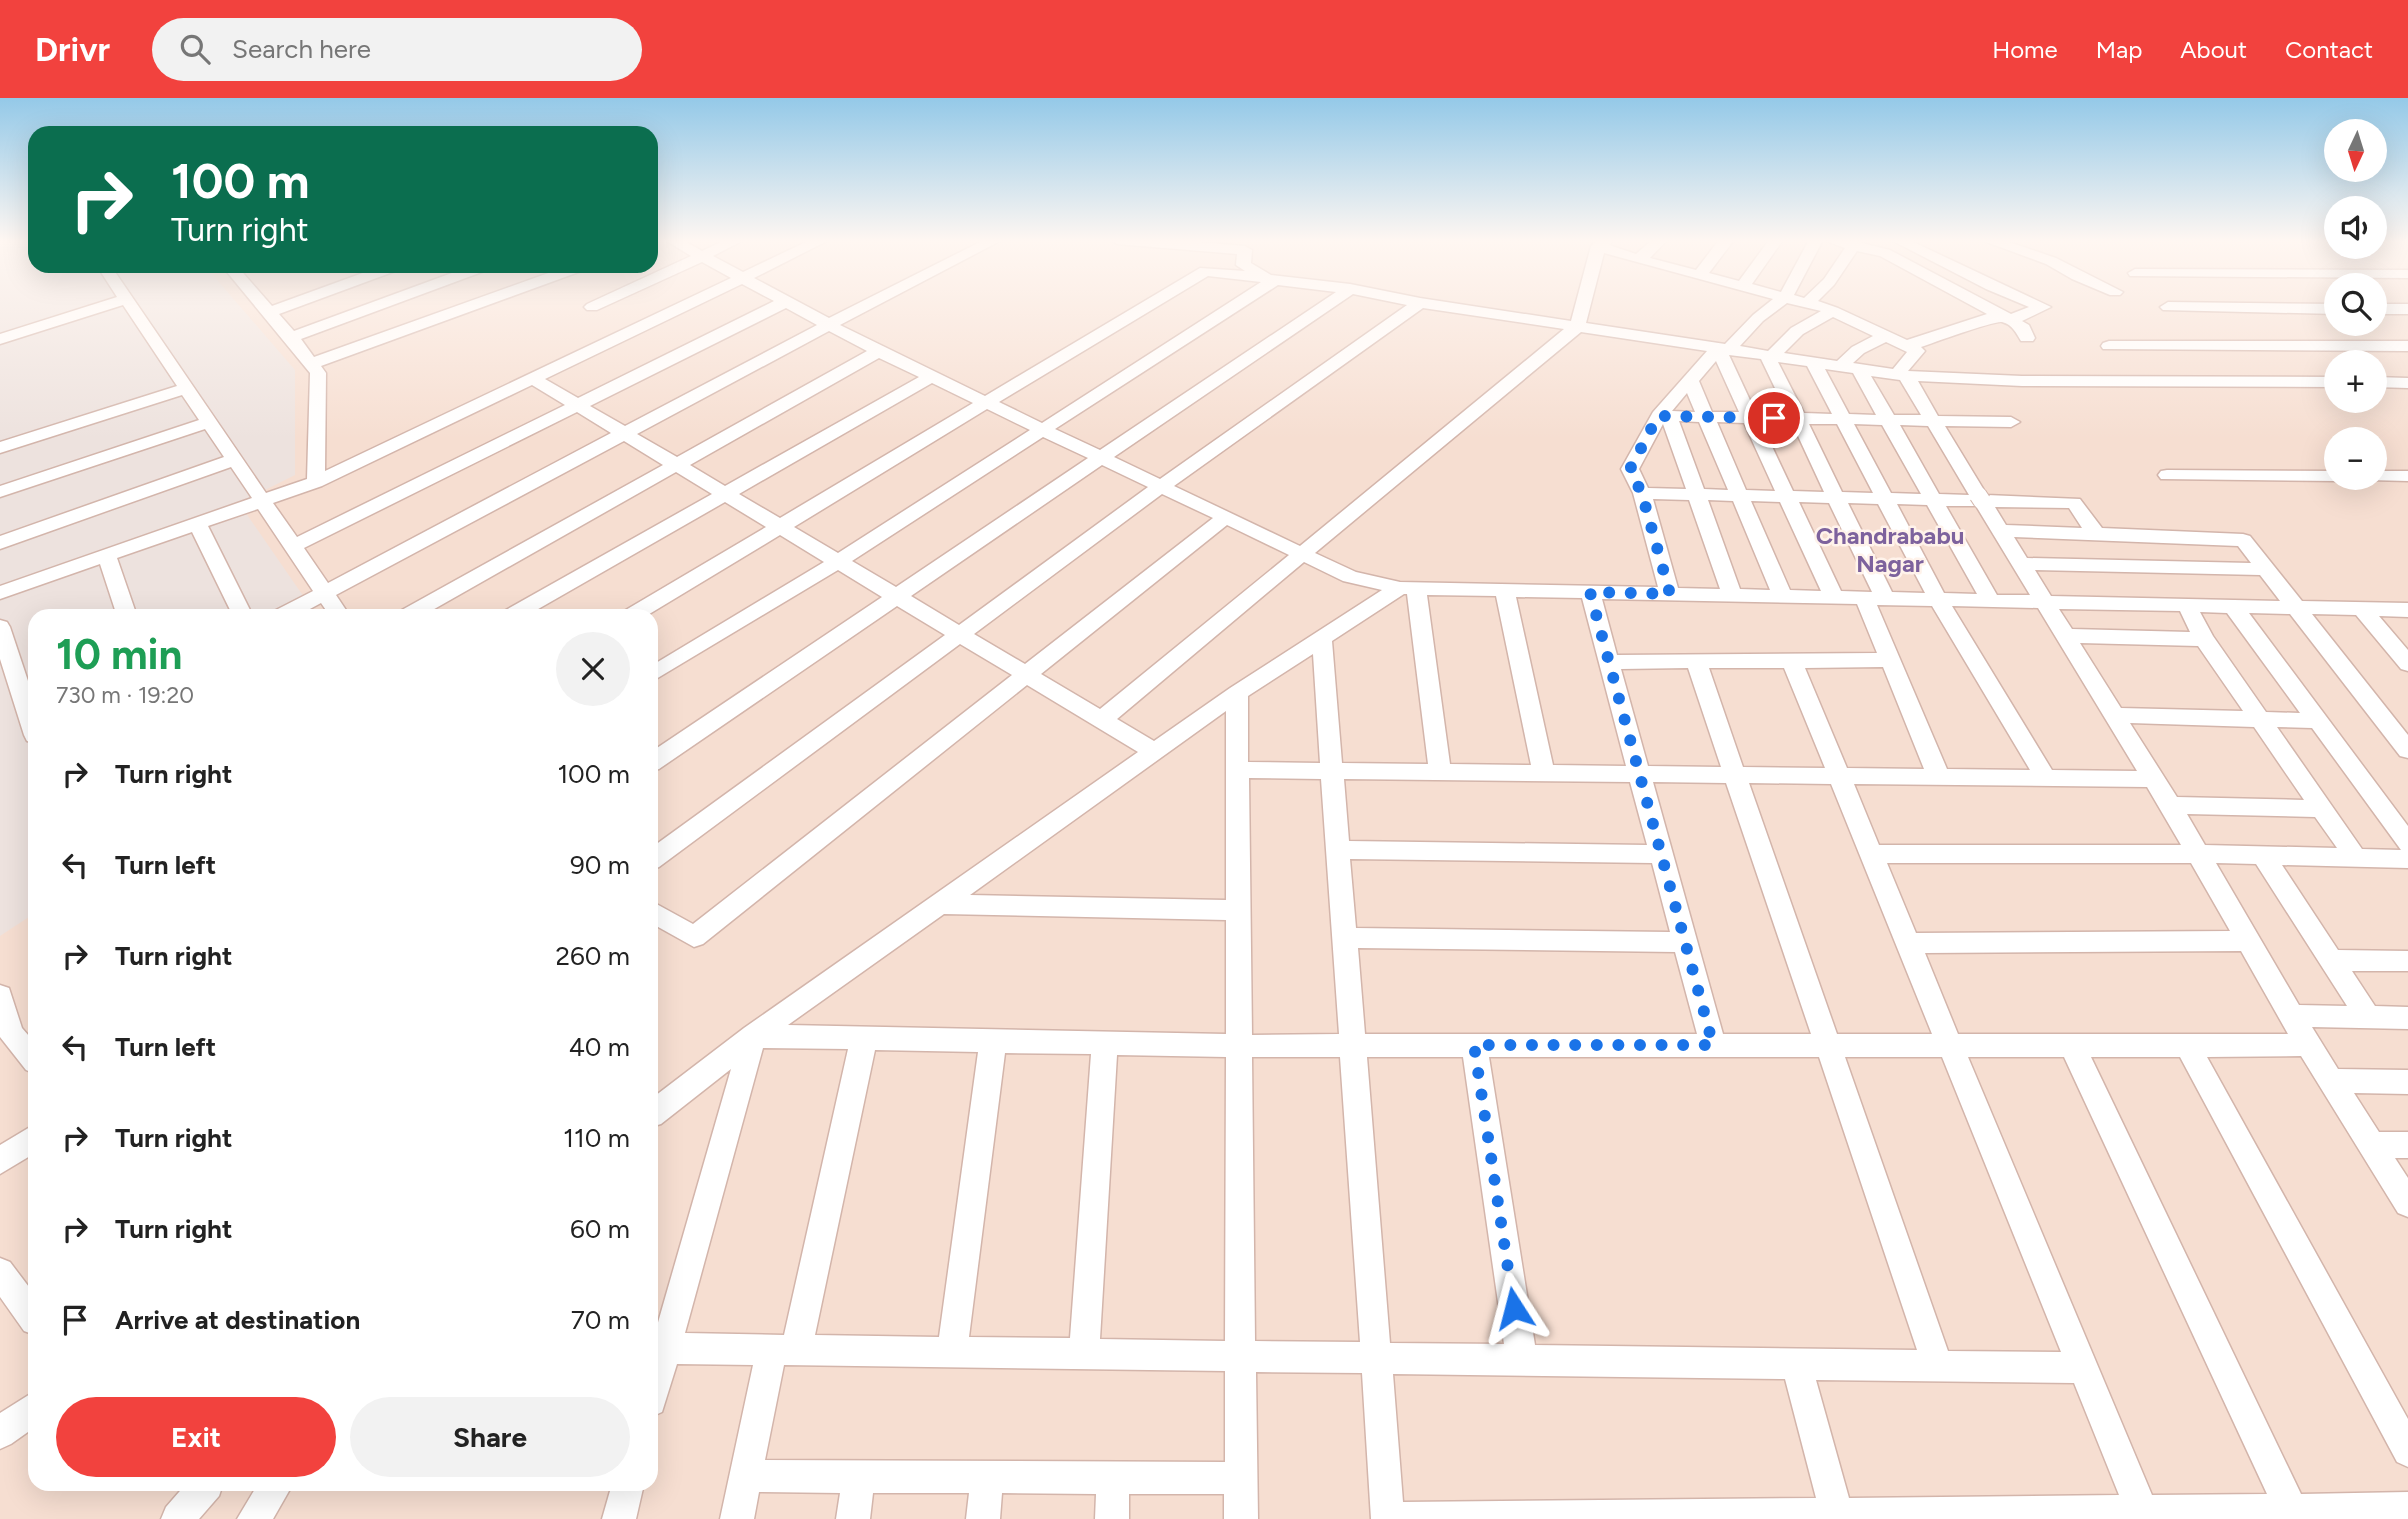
<!DOCTYPE html>
<meta charset="utf-8">
<style>
:root{--surface:#fff;--page:#f2f2f2;--text:#222;--muted:#767676;--accent:#f2423e}
body{margin:0;font-family:Figtree,sans-serif;background:var(--page);color:var(--text);height:100vh;display:flex;flex-direction:column;font-size:26px;white-space:nowrap}
*{box-sizing:border-box;margin:0}
p{font-size:23px;color:var(--muted)}
.icon{flex:none;width:38px;height:38px;fill:none;stroke:currentColor;stroke-width:2;stroke-linecap:round;stroke-linejoin:round}
.map{position:relative;flex:1;overflow:hidden}
.sheet{position:absolute;left:28px;top:511px;width:630px;height:882px;display:flex;flex-direction:column;background:var(--surface);border-radius:21px;box-shadow:0 7px 28px #0002}
.sheet>*{flex:none}
.banner{position:absolute;left:28px;top:28px;width:630px;height:147px;border-radius:21px;box-shadow:0 7px 28px #0002;background:#0b6e4f;color:#fff;overflow:hidden}
.needle{width:46px;rotate:184deg}
.controls{position:absolute;left:2324px;top:21px;display:grid;gap:14px}
.controls a{display:grid;place-items:center;width:63px;height:63px;border-radius:50%;background:var(--surface);box-shadow:0 7px 28px #0002;font-size:35px}
.pin{position:absolute;display:grid;place-items:center;width:60px;height:60px;color:#fff;margin:-30px;border:4px solid #fff;border-radius:50%;box-shadow:0 2px 7px #0007}
.me{position:absolute;width:77px;margin:-38px;rotate:351deg;stroke-linejoin:round;filter:drop-shadow(0 0 5px #0008)}
.turn{display:flex;align-items:center;gap:24px;height:147px;padding:0 28px;font-size:32px}
.turn .icon{width:91px;height:91px;stroke-width:2.5}
.turn b{display:block;font-size:49px;line-height:60px}
.round{display:grid;place-items:center;flex:none;width:74px;height:74px;border-radius:37px;background:var(--page)}
.head{display:flex;align-items:center;justify-content:space-between;height:119px;padding:0 28px}
h1{font-size:42px;font-weight:700;line-height:52px;color:#1e9e55}
.primary-button{display:flex;gap:14px;margin-top:auto;padding:14px 28px}
.primary-button a{flex:1;height:80px;border-radius:42px;background:var(--accent);color:#fff;font-size:28px;font-weight:700;line-height:80px;text-align:center}
.primary-button a+a{background:var(--page);color:var(--text)}
ul{padding:0;list-style:none}
li{display:flex;align-items:center;gap:21px;height:91px;padding:0 28px}
li div{flex:1}
li b{display:block;font-size:26px}
li em{font-style:normal}
header{display:flex;align-items:center;gap:42px;box-sizing:border-box;height:98px;padding:0 35px;background:var(--accent);color:#fff}
header strong{font-size:33px}
nav{display:flex;gap:38px;margin-inline-start:auto;font-size:24px}
.search{width:490px;height:63px;background:var(--page);display:flex;align-items:center;gap:18px;box-sizing:border-box;padding:0 24px;border-radius:38px;color:var(--muted);font-size:26px}
.map>svg:first-child{display:block}
.residential{fill:#f6ded1;fill-rule:evenodd}
.industrial{fill:#ede2de}
.lines{fill:none;stroke-linecap:round;stroke-linejoin:round}
.minor-casing{stroke:#d3b5ab;stroke-width:3}
.minor{fill:#fff;fill-rule:evenodd}
.minor-bridge-casing{stroke:#d3b5ab;stroke-width:19;stroke-linecap:butt}
.minor-bridge{stroke:#fff;stroke-width:17}
.route{stroke:#1a73e8;stroke-width:12;stroke-dasharray:0 21.6}
.labels{text-anchor:middle;stroke-width:5;stroke-linejoin:round;paint-order:stroke}
.quarter-label{font-size:24px;font-weight:bold;fill:#7d629d;stroke:#fff3eb}
</style>
<header>
<strong>Drivr</strong>
<div class="search"><svg class="icon" aria-label="search" viewBox="0 0 24 24"><circle cx="10" cy="10" r="6"/><path d="M15 15l6 6"/></svg>Search here</div>
<nav><a>Home</a><a>Map</a><a>About</a><a>Contact</a></nav>
</header>
<div class="map">
<svg width="2408" height="1421" viewBox="0 0 2408 1421">
<rect width="100%" height="100%" fill="#feeee3"/>
<!-- residential -->
<path class="residential" d="M 0,142 L 35,142 L 35,168 L 651,168 L 651,142 L 2336,142 L 2336,149 L 2375,149 L 2375,142 L 2408,142 L 2408,1421 L 0,1421 ZM 2336,187 L 2375,187 L 2375,226 L 2336,226 ZM 2336,264 L 2375,264 L 2375,303 L 2336,303 ZM 2336,341 L 2375,341 L 2375,380 L 2336,380 ZM 35,518 L 651,518 L 651,1386 L 35,1386 Z"/>
<!-- industrial -->
<path class="industrial" d="M 0,142 L 35,142 L 35,168 L 205,168 L 295,272 L 295,377 L 239,405 L 317,518 L 35,518 L 35,815 L 0,838 Z"/>
<g class="lines">
<defs>
<path id="minor" d="M 651,142 L 661,142 L 651,147 Z
M 665,142 L 683,142 L 702,153 L 725,142 L 744,142 L 713,158 L 743,174 L 810,142 L 829,142 L 754,180 L 829,220 L 984,142 L 1002,142 L 840,227 L 985,298 L 1200,170 L 1245,173 L 1236,167 L 1237,156 L 1117,146 L 1110,142 L 1174,142 L 1245,148 L 1252,152 L 1251,165 L 1271,177 L 1350,186 L 1420,200 L 1571,223 L 1591,148 L 1597,142 L 1613,142 L 1609,147 L 1636,156 L 1652,142 L 1667,142 L 1650,160 L 1696,172 L 1719,142 L 1734,142 L 1709,175 L 1739,183 L 1769,142 L 1783,142 L 1752,186 L 1781,194 L 1809,142 L 1823,142 L 1794,197 L 1804,200 L 1824,181 L 1845,150 L 1824,142 L 1864,142 L 1862,145 L 1890,152 L 2011,216 L 2029,209 L 1986,191 L 1891,142 L 1909,142 L 2051,209 L 2022,223 L 2029,227 L 2035,240 L 2033,243 L 2021,243 C 2016,235 2013,227 2002,224 C 1996,222 1932,245 1921,249 L 1925,253 L 1908,273 L 2022,278 L 2336,279 L 2336,289 L 2022,288 L 1918,283 L 1938,318 L 2011,319 L 2020,324 L 2011,329 L 1945,328 L 1987,397 L 2080,401 L 2102,430 L 2243,436 L 2250,438 L 2302,503 L 2408,505 L 2408,519 L 2379,518 L 2408,552 L 2408,573 L 2401,571 L 2356,517 L 2312,516 L 2408,637 L 2408,660 L 2400,658 L 2290,516 L 2249,515 L 2408,728 L 2408,770 L 2282,767 L 2338,852 L 2408,853 L 2408,873 L 2352,873 L 2375,908 L 2408,909 L 2408,931 L 2312,929 L 2338,971 L 2408,972 L 2408,996 L 2354,995 L 2379,1034 L 2408,1034 L 2408,1060 L 2395,1060 L 2408,1080 L 2408,1119 L 2398,1115 L 2301,958 L 2207,959 L 2408,1321 L 2408,1369 L 2397,1364 L 2180,959 L 2091,959 L 2301,1396 L 2408,1394 L 2408,1421 L 1371,1421 L 1362,1275 L 1256,1274 L 1258,1421 L 1224,1421 L 1224,1396 L 1129,1396 L 1129,1421 L 1095,1421 L 1096,1396 L 1002,1395 L 1000,1421 L 966,1421 L 969,1395 L 873,1395 L 870,1421 L 836,1421 L 840,1395 L 759,1394 L 754,1421 L 720,1421 L 753,1267 L 677,1266 L 662,1314 L 651,1319 L 651,1235 L 655,1235 L 731,971 L 661,1026 L 651,1029 L 651,1001 L 744,930 L 1138,654 L 1027,587 L 703,846 L 694,849 L 651,825 L 651,803 L 693,826 L 1012,577 L 960,546 L 659,769 L 651,772 L 651,750 L 945,537 L 897,508 L 659,671 L 651,673 L 651,654 L 882,499 L 838,472 L 651,584 L 651,568 L 824,464 L 780,437 L 646,518 L 621,518 L 624,513 L 766,429 L 725,404 L 526,518 L 501,518 L 504,513 L 712,396 L 676,374 L 422,518 L 397,518 L 400,513 L 663,367 L 624,343 L 336,497 L 350,518 L 330,518 L 321,505 L 297,518 L 271,518 L 274,513 L 313,493 L 258,411 L 208,428 L 253,518 L 233,518 L 192,434 L 117,460 L 137,518 L 117,518 L 100,466 L 0,501 L 0,488 L 252,400 L 231,369 L 0,451 L 0,438 L 224,359 L 205,331 L 0,399 L 0,388 L 199,322 L 182,297 L 0,355 L 0,344 L 177,288 L 123,207 L 0,246 L 0,236 L 117,199 L 97,168 L 111,168 L 266,395 L 307,381 L 310,275 L 222,168 L 237,168 L 272,208 L 382,168 L 403,168 L 401,171 L 279,216 L 294,233 L 471,168 L 492,168 L 490,171 L 301,241 L 314,259 L 568,168 L 589,168 L 587,171 L 321,268 L 326,275 L 325,373 L 731,180 L 702,164 L 597,212 L 587,212 L 584,209 L 587,206 L 691,158 ZM 1857,153 L 1880,158 L 1987,216 L 1907,242 L 1838,210 L 1818,203 L 1834,187 ZM 1604,155 L 1773,201 L 1753,217 L 1725,246 L 1586,225 ZM 1208,178 L 1261,184 L 1042,325 L 999,304 ZM 742,186 L 774,203 L 578,300 L 545,281 ZM 1278,187 L 1336,194 L 1100,352 L 1055,331 ZM 1353,196 L 1407,207 L 1160,381 L 1114,359 ZM 1787,205 L 1821,213 L 1791,230 L 1768,253 L 1740,248 L 1763,223 ZM 786,210 L 817,227 L 625,328 L 590,308 ZM 1423,210 L 1564,231 L 1300,448 L 1174,388 ZM 1833,219 L 1873,238 L 1852,249 L 1837,263 L 1784,255 L 1803,236 ZM 829,233 L 867,253 L 677,359 L 637,336 ZM 1581,234 L 1707,253 L 1653,314 L 1621,371 L 1633,395 L 1658,489 L 1400,484 L 1356,474 L 1315,455 ZM 1886,244 L 1907,254 L 1893,271 L 1853,265 L 1864,255 ZM 1729,257 L 1761,261 L 1787,315 L 1756,315 ZM 879,260 L 919,279 L 725,388 L 690,367 ZM 1716,263 L 1739,314 L 1712,314 L 1699,283 ZM 1778,264 L 1807,268 L 1832,316 L 1804,315 ZM 1825,271 L 1853,275 L 1876,317 L 1849,316 ZM 1871,278 L 1900,282 L 1921,317 L 1894,317 ZM 932,285 L 973,305 L 780,420 L 739,396 ZM 532,287 L 565,307 L 297,439 L 273,405 L 322,388 ZM 1687,295 L 1695,314 L 1672,313 ZM 987,311 L 1030,332 L 838,455 L 794,429 ZM 577,314 L 611,335 L 328,485 L 304,450 ZM 1679,323 L 1699,324 L 1728,392 L 1704,391 ZM 1717,324 L 1744,325 L 1775,393 L 1746,392 ZM 1761,325 L 1792,325 L 1824,394 L 1793,393 ZM 1663,326 L 1686,391 L 1648,390 L 1639,371 ZM 1809,326 L 1837,326 L 1873,395 L 1842,394 ZM 1854,326 L 1882,327 L 1921,396 L 1891,395 ZM 1900,327 L 1928,328 L 1969,397 L 1939,396 ZM 1043,339 L 1088,360 L 896,489 L 852,463 ZM 1102,367 L 1148,389 L 959,527 L 911,498 ZM 1162,396 L 1213,420 L 1025,566 L 974,536 ZM 1653,401 L 1689,402 L 1720,491 L 1678,490 ZM 1708,402 L 1733,403 L 1770,492 L 1740,491 ZM 1751,403 L 1780,404 L 1821,493 L 1790,492 ZM 1799,404 L 1829,405 L 1872,494 L 1841,493 ZM 1848,405 L 1878,406 L 1925,495 L 1892,494 ZM 1897,406 L 1927,407 L 1977,496 L 1944,495 ZM 1946,408 L 1976,408 L 2030,497 L 1997,497 ZM 1995,409 L 2069,410 L 2082,430 L 2006,427 ZM 1227,427 L 1289,457 L 1100,611 L 1041,576 ZM 2014,439 L 2238,448 L 2251,465 L 2027,460 ZM 1304,464 L 1343,483 L 1382,492 L 1230,590 L 1154,643 L 1117,621 ZM 2035,472 L 2260,477 L 2280,503 L 2051,498 ZM 1404,496 L 1407,496 L 1428,666 L 1342,665 L 1332,543 ZM 1427,497 L 1496,498 L 1531,667 L 1450,666 ZM 1516,499 L 1582,500 L 1626,668 L 1553,667 ZM 1602,501 L 1857,506 L 1877,555 L 1617,557 ZM 1877,507 L 1932,508 L 2030,672 L 1947,671 ZM 1952,508 L 2038,510 L 2137,673 L 2052,672 ZM 2059,511 L 2180,513 L 2190,534 L 2072,531 ZM 2200,514 L 2227,515 L 2300,615 L 2266,614 L 2213,538 ZM 2080,545 L 2198,548 L 2243,613 L 2121,610 ZM 1313,556 L 1320,665 L 1248,664 L 1248,598 ZM 1883,569 L 1924,671 L 1847,670 L 1805,570 ZM 1688,570 L 1721,669 L 1648,668 L 1621,571 ZM 1709,570 L 1784,570 L 1825,670 L 1743,669 ZM 1226,613 L 1226,802 L 970,797 ZM 2130,625 L 2254,629 L 2304,702 L 2177,699 ZM 2277,629 L 2312,630 L 2401,752 L 2362,751 ZM 1249,680 L 1321,681 L 1339,936 L 1252,937 ZM 1344,681 L 1630,684 L 1647,747 L 1349,743 ZM 1653,684 L 1726,685 L 1811,936 L 1723,936 ZM 1749,685 L 1831,686 L 1932,936 L 1837,936 ZM 1854,686 L 2147,689 L 2181,747 L 1879,747 ZM 2187,716 L 2315,719 L 2337,750 L 2205,747 ZM 1350,761 L 1652,765 L 1670,834 L 1356,830 ZM 1887,765 L 2191,765 L 2230,833 L 1916,835 ZM 2216,765 L 2256,766 L 2347,908 L 2299,907 ZM 944,816 L 1226,822 L 1226,936 L 788,927 ZM 1358,850 L 1675,854 L 1697,936 L 1365,936 ZM 2241,853 L 2288,936 L 1958,936 L 1925,855 ZM 763,950 L 848,951 L 784,1237 L 685,1235 ZM 875,952 L 978,954 L 939,1239 L 815,1237 ZM 1005,955 L 1091,956 L 1070,1240 L 969,1239 ZM 1117,957 L 1226,959 L 1225,1243 L 1100,1241 ZM 1252,959 L 1340,959 L 1360,1244 L 1255,1243 ZM 1367,959 L 1463,959 L 1504,1246 L 1390,1245 ZM 1489,959 L 1819,959 L 1917,1252 L 1535,1247 ZM 1845,959 L 1942,959 L 2061,1254 L 1948,1253 ZM 1968,959 L 2064,959 L 2267,1396 L 2152,1397 ZM 784,1267 L 1225,1273 L 1225,1364 L 765,1362 ZM 1393,1276 L 1785,1281 L 1816,1400 L 1403,1404 ZM 1816,1282 L 2074,1285 L 2119,1397 L 1849,1400 Z
M 1981,142 L 2003,142 L 2056,160 L 2123,194 L 2120,197 L 2110,197 L 2072,181 L 2046,166 Z
M 2135,171 L 2408,172 L 2408,180 L 2130,178 L 2128,175 Z
M 2168,204 L 2336,206 L 2336,216 L 2163,212 L 2160,209 Z
M 2375,206 L 2408,206 L 2408,216 L 2375,216 Z
M 2109,243 L 2408,243 L 2408,253 L 2103,251 L 2101,248 L 2103,245 Z
M 2375,279 L 2408,280 L 2408,290 L 2375,289 Z
M 2167,372 L 2336,373 L 2336,380 L 2344,380 L 2336,383 L 2161,381 L 2158,377 L 2161,373 Z
M 2375,373 L 2408,373 L 2408,383 L 2369,382 L 2367,380 L 2375,380 Z
M 0,522 L 7,524 L 10,529 L 35,604 L 35,645 L 27,643 L 24,637 L 0,561 Z
M 0,887 L 9,890 L 22,930 L 35,945 L 35,976 L 26,972 L 0,939 Z
M 35,1026 L 35,1055 L 0,1076 L 0,1047 Z
M 0,1160 L 10,1164 L 35,1197 L 35,1237 L 24,1233 L 0,1199 Z
M 35,1293 L 35,1329 L 11,1346 L 0,1351 L 0,1315 Z
M 186,1386 L 223,1386 L 219,1398 L 199,1421 L 161,1421 L 166,1409 Z
M 258,1386 L 293,1386 L 273,1421 L 237,1421 Z
M 612,1386 L 644,1386 L 636,1421 L 602,1421 Z"/>
</defs>
<!-- minor casing -->
<use href="#minor" class="minor-casing"/>
<!-- minor -->
<use href="#minor" class="minor"/>
<defs>
<path id="minor-bridge" d="M 1978,397 L 1982,403"/>
</defs>
<!-- minor-bridge casing -->
<use href="#minor-bridge" class="minor-bridge-casing"/>
<!-- minor-bridge -->
<use href="#minor-bridge" class="minor-bridge"/>
</g>
<!-- sky -->
<linearGradient id="sky" x2="0" y2="1"><stop stop-color="#94c9e8"/><stop offset="0.42" stop-color="#fff7f2"/><stop offset="1" stop-color="#fff7f2" stop-opacity="0"/></linearGradient>
<rect width="2408" height="341" fill="url(#sky)"/>
<g class="lines">
<!-- route -->
<path class="route" d="M 1514,1210 L 1474,947 L 1713,947 L 1590,494 L 1670,496 L 1642,396 L 1630,371 L 1658,318 L 1774,320"/>
</g>
<g class="labels">
<!-- quarter labels -->
<g class="quarter-label">
<text x="1890" y="446">Chandrababu<tspan x="1890" dy="28">Nagar</tspan></text>
</g>
</g>
</svg>
<div class="controls">
<a><svg class="needle" viewBox="-14 -14 28 28"><path d="M0-13l5 13h-10z" fill="#e53935"/><path d="M0 13l5-13h-10z" fill="#767676"/></svg></a>
<a><svg class="icon" aria-label="sound" viewBox="0 0 24 24"><path d="M4 9h4l5-4v14l-5-4H4zM17 9q2 3 0 6"/></svg></a>
<a><svg class="icon" aria-label="search" viewBox="0 0 24 24"><circle cx="10" cy="10" r="6"/><path d="M15 15l6 6"/></svg></a>
<a>+</a>
<a>−</a>
</div>
<div class="pin" style="left:1774px;top:320px;background:#d93025"><svg class="icon" aria-label="arrive" viewBox="0 0 24 24"><path d="M6 21V4h12l-3 4 3 4H6"/></svg></div>
<svg class="me" style="left:1514px;top:1210px" viewBox="-20 -20 40 40"><path d="M0-17L14 15 0 8-14 15z" fill="#1a73e8" stroke="#fff" stroke-width="4"/></svg>
<div class="banner">
<div class="turn"><svg class="icon" aria-label="right" viewBox="0 0 24 24"><path d="M7 20v-9h11M14 6l5 5-5 5"/></svg><div><b>100 m</b>Turn right</div></div>
</div>
<section class="sheet">
<div class="head"><div><h1>10 min</h1><p>730 m · 19:20</p></div><a class="round"><svg class="icon" aria-label="close" viewBox="0 0 24 24"><path d="M6 6l12 12M18 6L6 18"/></svg></a></div>
<ul>
<li><svg class="icon" aria-label="right" viewBox="0 0 24 24"><path d="M7 20v-9h11M14 6l5 5-5 5"/></svg><div><b>Turn right</b></div><em>100 m</em></li>
<li><svg class="icon" aria-label="left" viewBox="0 0 24 24"><path d="M17 20v-9H6M10 6l-5 5 5 5"/></svg><div><b>Turn left</b></div><em>90 m</em></li>
<li><svg class="icon" aria-label="right" viewBox="0 0 24 24"><path d="M7 20v-9h11M14 6l5 5-5 5"/></svg><div><b>Turn right</b></div><em>260 m</em></li>
<li><svg class="icon" aria-label="left" viewBox="0 0 24 24"><path d="M17 20v-9H6M10 6l-5 5 5 5"/></svg><div><b>Turn left</b></div><em>40 m</em></li>
<li><svg class="icon" aria-label="right" viewBox="0 0 24 24"><path d="M7 20v-9h11M14 6l5 5-5 5"/></svg><div><b>Turn right</b></div><em>110 m</em></li>
<li><svg class="icon" aria-label="right" viewBox="0 0 24 24"><path d="M7 20v-9h11M14 6l5 5-5 5"/></svg><div><b>Turn right</b></div><em>60 m</em></li>
<li><svg class="icon" aria-label="arrive" viewBox="0 0 24 24"><path d="M6 21V4h12l-3 4 3 4H6"/></svg><div><b>Arrive at destination</b></div><em>70 m</em></li>
</ul>
<div class="primary-button"><a>Exit</a><a>Share</a></div>
</section>
</div>
